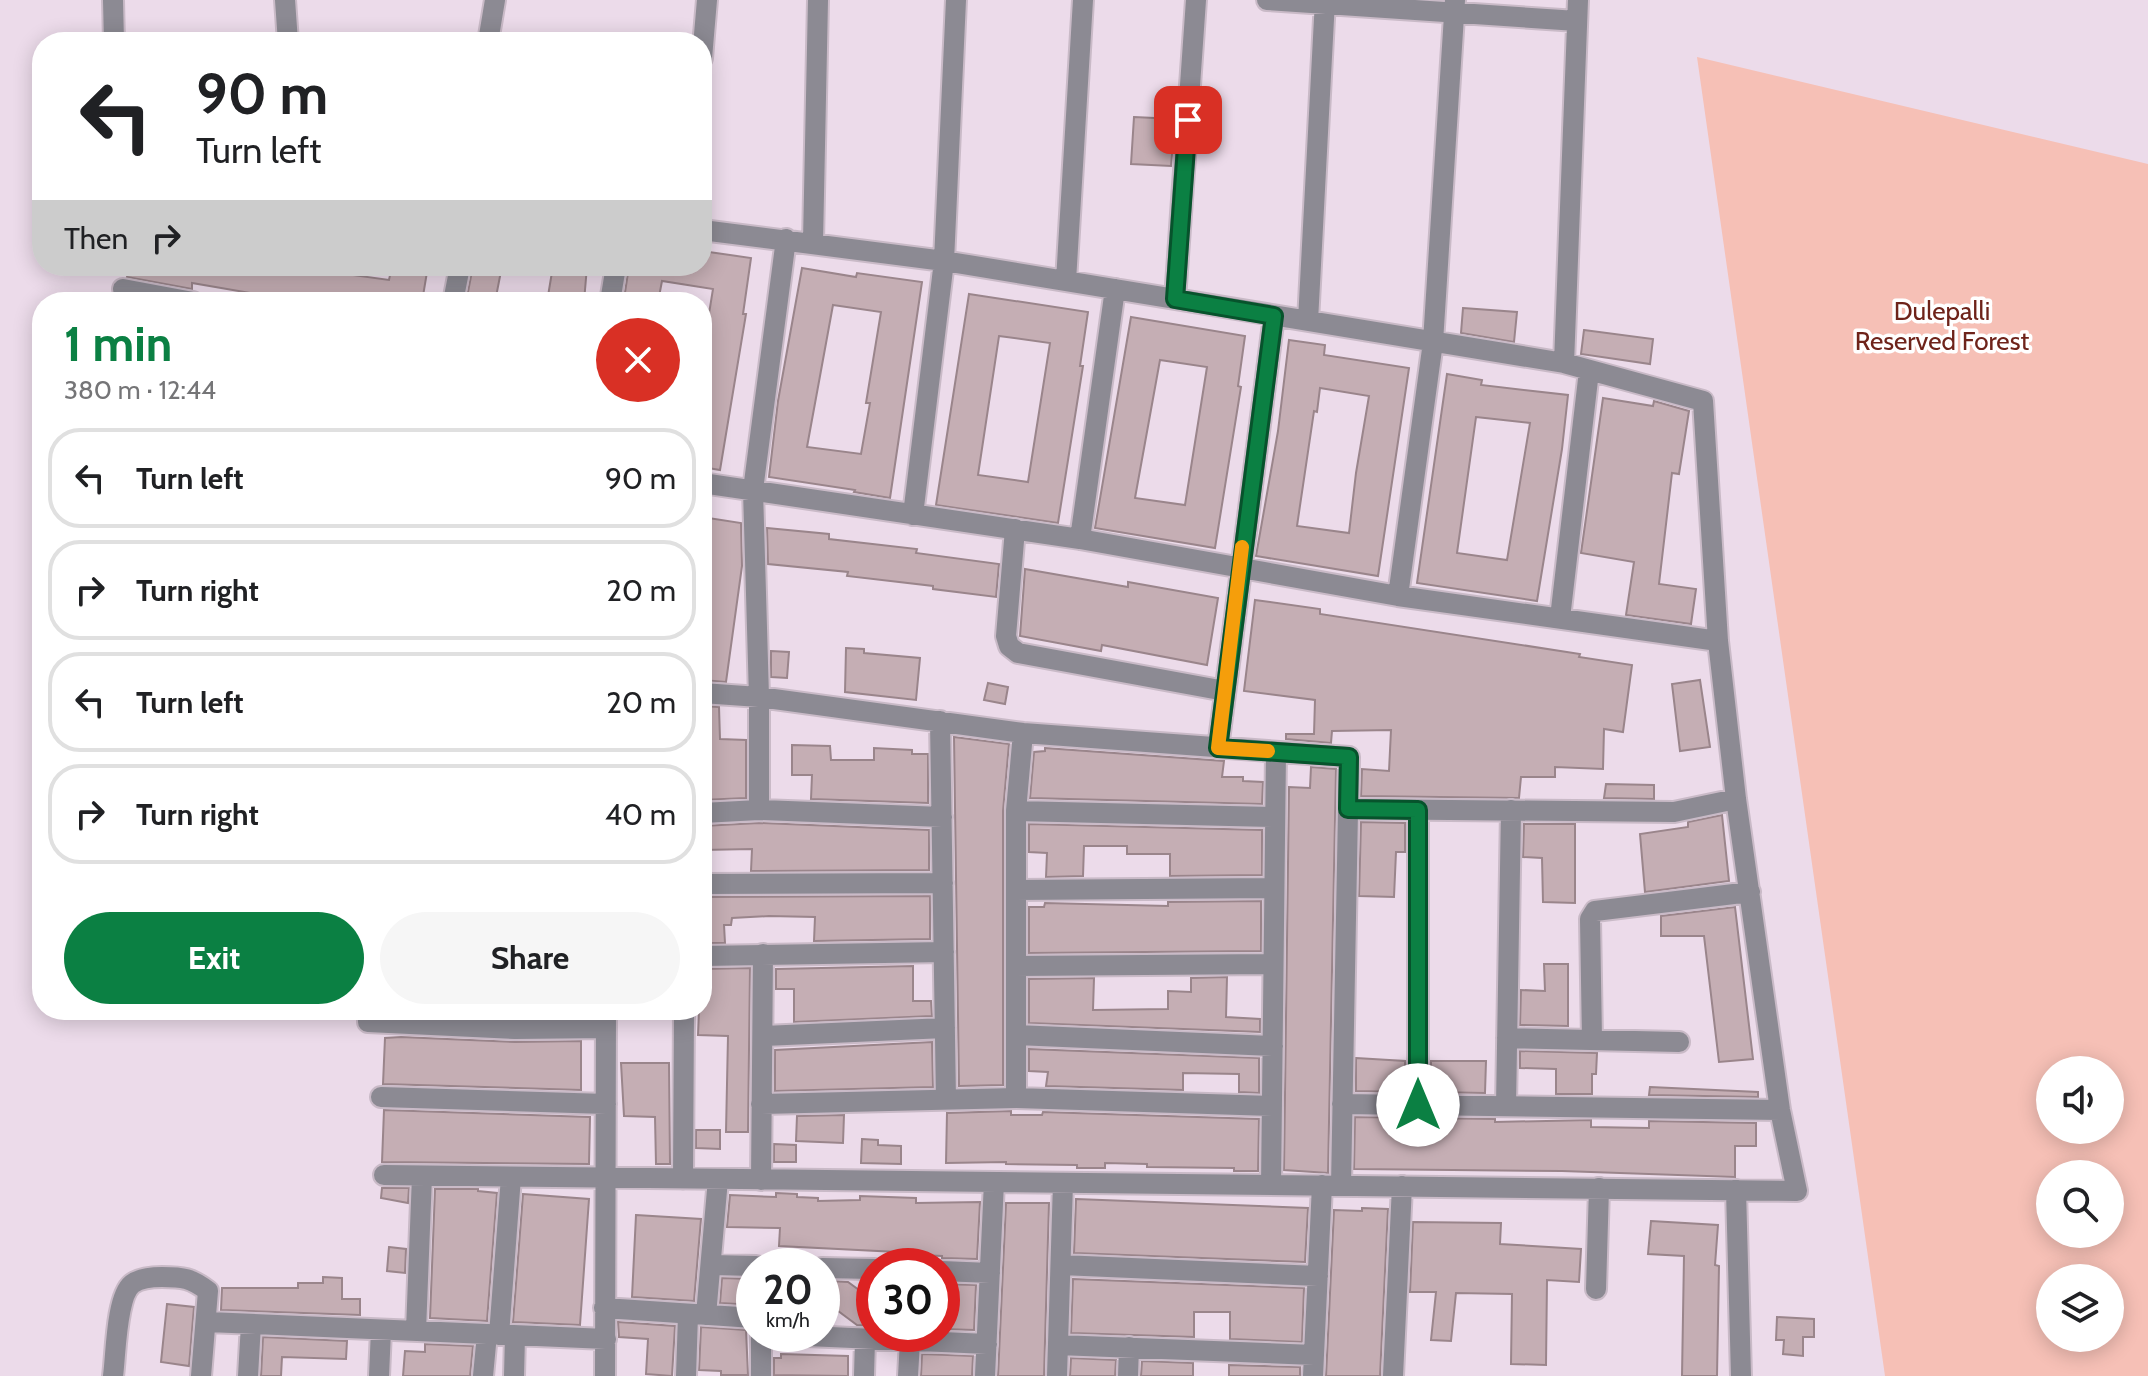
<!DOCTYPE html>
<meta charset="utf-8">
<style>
:root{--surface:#fff;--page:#f6f6f6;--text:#202124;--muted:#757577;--line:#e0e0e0;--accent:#0b8043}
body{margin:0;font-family:Cabin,sans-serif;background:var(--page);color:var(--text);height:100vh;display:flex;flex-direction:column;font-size:30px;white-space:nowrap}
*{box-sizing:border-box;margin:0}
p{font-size:26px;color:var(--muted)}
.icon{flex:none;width:44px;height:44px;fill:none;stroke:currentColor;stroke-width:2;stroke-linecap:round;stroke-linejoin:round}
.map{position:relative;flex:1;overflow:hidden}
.sheet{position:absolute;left:32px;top:292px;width:680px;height:728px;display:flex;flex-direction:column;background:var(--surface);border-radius:32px;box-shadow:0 4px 20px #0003}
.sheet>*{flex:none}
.top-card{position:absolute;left:32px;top:32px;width:680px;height:244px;border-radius:32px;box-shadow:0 4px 20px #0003;background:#fff;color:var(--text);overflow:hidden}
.controls{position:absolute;left:2036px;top:1056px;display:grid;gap:16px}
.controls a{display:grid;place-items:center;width:88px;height:88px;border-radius:50%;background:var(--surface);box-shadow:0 4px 20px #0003;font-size:40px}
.speed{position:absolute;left:736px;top:1248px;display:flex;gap:16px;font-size:40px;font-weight:700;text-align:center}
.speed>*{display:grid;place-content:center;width:104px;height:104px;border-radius:50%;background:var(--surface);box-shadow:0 4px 20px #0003;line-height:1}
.speed small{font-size:20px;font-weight:400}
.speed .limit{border:12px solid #d22;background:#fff;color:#111}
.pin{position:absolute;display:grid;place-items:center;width:68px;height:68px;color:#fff;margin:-34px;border-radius:16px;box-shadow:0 4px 12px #0006}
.me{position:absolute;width:88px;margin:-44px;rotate:0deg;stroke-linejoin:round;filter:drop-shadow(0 0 6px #0008)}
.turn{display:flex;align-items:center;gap:28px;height:168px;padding:0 32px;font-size:36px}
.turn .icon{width:104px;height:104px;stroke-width:2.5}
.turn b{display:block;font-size:56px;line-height:68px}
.then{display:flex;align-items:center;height:76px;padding:0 32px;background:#0003;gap:16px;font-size:30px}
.round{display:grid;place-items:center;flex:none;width:84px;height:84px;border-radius:42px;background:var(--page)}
.overview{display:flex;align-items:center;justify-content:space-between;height:136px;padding:0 32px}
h1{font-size:48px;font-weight:700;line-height:60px;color:var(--accent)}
.button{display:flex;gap:16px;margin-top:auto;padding:16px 32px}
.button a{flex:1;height:92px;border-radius:48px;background:var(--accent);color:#fff;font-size:32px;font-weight:700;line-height:92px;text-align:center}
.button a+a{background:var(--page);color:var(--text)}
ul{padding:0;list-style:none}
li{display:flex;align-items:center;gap:24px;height:100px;margin:0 16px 12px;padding:0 16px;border:4px solid var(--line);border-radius:32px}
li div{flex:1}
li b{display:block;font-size:30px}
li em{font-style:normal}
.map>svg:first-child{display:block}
.green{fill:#f6c0b6;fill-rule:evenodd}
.building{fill:#c5aeb4;stroke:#9a858b;stroke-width:2;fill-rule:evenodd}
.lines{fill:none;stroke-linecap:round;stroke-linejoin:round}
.minor-casing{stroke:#c9bac7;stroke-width:24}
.minor{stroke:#8c8a93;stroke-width:20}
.route-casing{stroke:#07532c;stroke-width:20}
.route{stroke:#0b8043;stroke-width:14}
.slow{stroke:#f59e0b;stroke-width:14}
.labels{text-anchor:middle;stroke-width:7;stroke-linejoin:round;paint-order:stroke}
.park-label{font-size:26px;fill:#6e231a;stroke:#fff}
</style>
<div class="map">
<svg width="2148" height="1376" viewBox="0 0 2148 1376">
<rect width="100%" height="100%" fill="#ecdbea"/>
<!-- green -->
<path class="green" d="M 1697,57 L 2148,164 L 2148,1376 L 1885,1376 ZM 2050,1070 L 2110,1070 L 2110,1130 L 2050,1130 ZM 2050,1174 L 2110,1174 L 2110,1234 L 2050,1234 ZM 2050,1278 L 2110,1278 L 2110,1338 L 2050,1338 Z"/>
<!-- building -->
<path class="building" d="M 1134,117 L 1175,119 L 1171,166 L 1131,164 Z
M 702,251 L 751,258 L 743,314 L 746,314 L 720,470 L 702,467 L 702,357 L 713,289 L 662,281 L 658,302 L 624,299 L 629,266 L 702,266 Z
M 129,266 L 287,266 L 389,280 L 392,266 L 428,266 L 422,302 L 303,302 L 192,283 L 192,289 L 127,277 Z
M 473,266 L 502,266 L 495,302 L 466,302 Z
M 553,266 L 587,266 L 584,302 L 547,302 Z
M 802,268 L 856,277 L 857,273 L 922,282 L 890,498 L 854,492 L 855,490 L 769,477 L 778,401 ZM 833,305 L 881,312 L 866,403 L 870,403 L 861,454 L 807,447 Z
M 969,294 L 1088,312 L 1080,366 L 1083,366 L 1058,523 L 936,505 ZM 999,336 L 1050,343 L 1028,482 L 978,475 Z
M 1463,308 L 1517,312 L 1514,342 L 1461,333 Z
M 1131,317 L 1245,336 L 1238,386 L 1241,387 L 1215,548 L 1095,528 ZM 1160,360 L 1207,367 L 1185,505 L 1135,498 Z
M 1584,330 L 1653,339 L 1650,364 L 1581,354 Z
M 1289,340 L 1325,345 L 1324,355 L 1409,368 L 1378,576 L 1256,556 L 1278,431 ZM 1320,388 L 1369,396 L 1356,473 L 1349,533 L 1297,526 L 1314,411 L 1317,412 Z
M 1447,374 L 1482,380 L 1481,385 L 1568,395 L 1562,449 L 1537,601 L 1417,583 ZM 1476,417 L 1530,423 L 1507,560 L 1457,553 Z
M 1603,398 L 1653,406 L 1654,401 L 1689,411 L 1679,474 L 1672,473 L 1659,584 L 1696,589 L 1691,624 L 1626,615 L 1634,562 L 1581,553 Z
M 702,517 L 741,523 L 742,566 L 726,682 L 702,680 Z
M 767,528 L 829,534 L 829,539 L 917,549 L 916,553 L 999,564 L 996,597 L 933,589 L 933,586 L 847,576 L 848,572 L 768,564 Z
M 1025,569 L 1128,587 L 1128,582 L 1218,598 L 1207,665 L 1102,645 L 1101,651 L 1020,636 Z
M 1255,600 L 1320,609 L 1320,614 L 1580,654 L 1579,657 L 1632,665 L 1623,732 L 1604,729 L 1603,769 L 1555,767 L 1555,777 L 1521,777 L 1519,798 L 1361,796 L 1362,769 L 1389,771 L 1391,730 L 1332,731 L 1331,743 L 1286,739 L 1286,734 L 1314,734 L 1315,700 L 1244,691 Z
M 846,648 L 864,649 L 864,653 L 920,658 L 916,700 L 845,692 Z
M 771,651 L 789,652 L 787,678 L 771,677 Z
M 1700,680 L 1710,747 L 1680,751 L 1672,684 Z
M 988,683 L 1008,687 L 1005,704 L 984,700 Z
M 702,706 L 719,707 L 720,739 L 746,740 L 746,798 L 702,800 Z
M 954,737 L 1009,744 L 1003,811 L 1003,1085 L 959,1086 Z
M 792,745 L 830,746 L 831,760 L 874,760 L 874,748 L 912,750 L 912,754 L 928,754 L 928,803 L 811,799 L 812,775 L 792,775 Z
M 1045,748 L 1224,761 L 1222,777 L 1243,777 L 1243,781 L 1263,782 L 1262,804 L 1030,798 L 1034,752 L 1045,751 Z
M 1311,767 L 1336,769 L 1328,1173 L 1284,1170 L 1289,787 L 1310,788 Z
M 1606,784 L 1654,785 L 1654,799 L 1604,798 Z
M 1722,815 L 1729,881 L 1645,892 L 1640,834 L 1688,827 L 1688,822 Z
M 1361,822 L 1405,823 L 1405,852 L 1396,852 L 1394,897 L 1359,896 Z
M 759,823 L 929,830 L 929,870 L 751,871 L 752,849 L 702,850 L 702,826 Z
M 1029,824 L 1262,830 L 1262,875 L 1170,876 L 1170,854 L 1127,854 L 1127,846 L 1084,846 L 1083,876 L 1046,877 L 1047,853 L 1029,852 Z
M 1524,824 L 1575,824 L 1575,903 L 1543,902 L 1542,858 L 1523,857 Z
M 930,896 L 930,939 L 814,941 L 815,917 L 769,916 L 732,918 L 731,925 L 724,925 L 725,943 L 702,943 L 702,897 Z
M 1261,901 L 1261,951 L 1029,953 L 1029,907 L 1044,907 L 1045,903 L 1168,906 L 1168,902 Z
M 1735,907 L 1753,1059 L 1719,1062 L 1704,936 L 1661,936 L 1661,916 Z
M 1544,964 L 1568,964 L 1568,1026 L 1520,1025 L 1521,990 L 1545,991 Z
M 913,966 L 913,1001 L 931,1001 L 932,1016 L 794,1022 L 794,989 L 776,989 L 776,969 Z
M 750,968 L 748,1132 L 726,1132 L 728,1036 L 698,1035 L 699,1010 L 702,1010 L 702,969 Z
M 1227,977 L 1226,1017 L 1260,1019 L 1260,1032 L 1029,1023 L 1029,979 L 1094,978 L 1093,1010 L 1168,1009 L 1168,991 L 1191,992 L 1191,978 Z
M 528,1010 L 582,1010 L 582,1015 L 527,1016 Z
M 401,1037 L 515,1042 L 581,1041 L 581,1090 L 383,1084 L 385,1038 Z
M 932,1042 L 933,1087 L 775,1091 L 775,1050 Z
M 1029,1049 L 1259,1058 L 1259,1093 L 1239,1092 L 1239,1074 L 1183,1073 L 1183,1090 L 1046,1086 L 1048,1072 L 1029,1071 Z
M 1520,1051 L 1597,1053 L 1596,1074 L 1592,1074 L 1592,1094 L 1556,1094 L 1556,1069 L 1520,1068 Z
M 1356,1058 L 1405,1061 L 1405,1092 L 1356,1091 Z
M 1431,1061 L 1486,1061 L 1485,1093 L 1431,1092 Z
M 621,1063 L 669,1063 L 670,1164 L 656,1164 L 655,1117 L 624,1116 Z
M 1650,1087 L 1758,1092 L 1758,1097 L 1649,1095 Z
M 384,1110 L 590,1117 L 589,1164 L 382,1162 Z
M 1011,1111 L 1011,1115 L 1042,1115 L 1043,1112 L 1259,1119 L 1258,1171 L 1234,1171 L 1234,1168 L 1147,1167 L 1147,1164 L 1105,1163 L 1105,1168 L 1077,1168 L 1077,1165 L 1006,1164 L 1006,1162 L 946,1163 L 947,1113 Z
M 844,1115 L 843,1143 L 796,1141 L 797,1116 Z
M 1355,1117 L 1495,1119 L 1495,1122 L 1591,1120 L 1591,1127 L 1649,1128 L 1649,1121 L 1756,1123 L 1756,1146 L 1735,1146 L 1735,1177 L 1562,1171 L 1354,1169 Z
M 696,1130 L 720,1130 L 720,1149 L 696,1148 Z
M 862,1139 L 878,1140 L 878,1145 L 901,1146 L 901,1164 L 861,1163 Z
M 774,1144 L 796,1145 L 796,1162 L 774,1162 Z
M 382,1188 L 409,1188 L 408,1203 L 381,1198 Z
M 435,1189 L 478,1189 L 478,1191 L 497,1193 L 487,1321 L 430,1318 Z
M 776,1193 L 797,1194 L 797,1197 L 818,1198 L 818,1201 L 860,1200 L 860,1196 L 916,1198 L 916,1203 L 980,1202 L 977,1259 L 942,1258 L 942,1256 L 917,1255 L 917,1253 L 779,1246 L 780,1228 L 727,1227 L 730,1195 L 776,1197 Z
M 523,1194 L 589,1199 L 580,1325 L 513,1322 Z
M 1076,1199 L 1308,1208 L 1305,1262 L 1074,1253 Z
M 1006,1203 L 1049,1203 L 1044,1376 L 998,1376 Z
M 1362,1208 L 1388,1209 L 1380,1376 L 1326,1376 L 1334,1210 L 1362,1211 Z
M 636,1215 L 701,1219 L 694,1301 L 632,1297 Z
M 1651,1221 L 1718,1225 L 1715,1265 L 1719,1266 L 1717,1376 L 1682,1376 L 1684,1256 L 1648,1254 Z
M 1413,1222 L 1501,1223 L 1500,1244 L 1581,1249 L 1579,1282 L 1547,1280 L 1546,1365 L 1511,1364 L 1512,1294 L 1456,1293 L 1451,1341 L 1431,1340 L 1436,1292 L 1410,1292 Z
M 389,1247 L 406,1249 L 405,1273 L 387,1271 Z
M 323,1277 L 342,1278 L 342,1299 L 360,1299 L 360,1315 L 221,1310 L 222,1288 L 298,1288 L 298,1283 L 323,1283 Z
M 722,1278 L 754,1279 L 754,1305 L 720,1303 Z
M 1073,1279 L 1304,1288 L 1302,1342 L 1230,1339 L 1230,1312 L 1194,1312 L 1194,1337 L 1071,1333 Z
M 830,1281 L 848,1282 L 874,1301 L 874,1326 L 857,1325 L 822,1299 L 822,1292 Z
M 942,1284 L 976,1285 L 974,1330 L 942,1329 Z
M 167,1304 L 194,1307 L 189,1366 L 161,1362 Z
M 1777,1317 L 1814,1319 L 1814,1337 L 1803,1337 L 1803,1356 L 1783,1354 L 1784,1340 L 1776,1340 Z
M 618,1322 L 675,1326 L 672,1376 L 646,1374 L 648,1339 L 619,1337 Z
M 701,1327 L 746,1330 L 748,1375 L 721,1375 L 721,1371 L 699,1370 Z
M 263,1337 L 347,1341 L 346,1359 L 282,1357 L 281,1376 L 261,1376 Z
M 425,1344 L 473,1346 L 470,1376 L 403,1376 L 405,1351 L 425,1352 Z
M 781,1354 L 848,1356 L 848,1376 L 774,1375 L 774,1358 L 781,1358 Z
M 922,1354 L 973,1356 L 972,1376 L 921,1376 Z
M 1071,1358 L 1116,1360 L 1115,1376 L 1070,1376 Z
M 1142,1361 L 1193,1363 L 1193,1376 L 1141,1376 Z
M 1229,1365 L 1300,1367 L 1300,1376 L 1229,1376 Z"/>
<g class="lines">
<defs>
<path id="minor" d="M 113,0 L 114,42
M 285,0 L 288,42
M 1267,0 L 1577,21
M 488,42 L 495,0
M 702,58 L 707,0
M 813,242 L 818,0
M 1066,281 L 1083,0
M 123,289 L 193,302
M 1175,299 L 1196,0
M 453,302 L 460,266
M 610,302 L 616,266
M 1308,321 L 1325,0
M 1564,363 L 1578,0
M 702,483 L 1080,539 L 1398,596 L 1718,641
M 913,515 L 944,261 L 956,0
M 1015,529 L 1006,636 L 1009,646 L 1018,653 L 1225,691
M 1080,539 L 1115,289
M 1398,596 L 1433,342 L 1455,0
M 1560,618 L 1589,371
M 702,693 L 759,697 L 1023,733 L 1349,757 L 1341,1186
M 940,721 L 946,1100
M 1218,748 L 1274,316
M 1348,809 L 1674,812 L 1736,799
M 759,810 L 759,697 L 753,490 L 786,239
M 1418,810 L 1418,1105
M 1016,811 L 1275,817
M 702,813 L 759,810 L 942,817
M 702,884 L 943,883
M 1016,890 L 1274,888
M 702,956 L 944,952
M 1016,966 L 1273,964
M 368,1010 L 368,1022 L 515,1029 L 606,1028
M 1016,1035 L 1273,1046
M 764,1036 L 945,1028
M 1507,1038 L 1679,1042
M 1592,1040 L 1590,919 L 1595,911 L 1750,892
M 381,1097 L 606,1104
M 1016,1098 L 1016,811 L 1023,733
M 761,1104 L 1016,1098 L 1272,1106
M 1342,1104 L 1780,1110
M 1506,1106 L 1511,810
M 384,1175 L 1797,1191 L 1780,1110 L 1736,799 L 1718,641 L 1703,401 L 1564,363 L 944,261 L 702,230
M 683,1179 L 684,1010
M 761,1180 L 763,954
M 1271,1185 L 1276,752
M 1736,1190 L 1741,1376
M 712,1265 L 756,1266
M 1061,1265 L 1318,1276
M 822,1268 L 874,1269
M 942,1271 L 990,1273
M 1596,1289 L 1599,1188
M 604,1308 L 754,1318
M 706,1315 L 718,1179
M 208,1322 L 606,1339
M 416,1331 L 422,1176
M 761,1334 L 987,1344
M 499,1335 L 511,1177
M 1058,1345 L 1314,1355
M 113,1376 C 116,1355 116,1297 132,1284 C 140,1278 152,1277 162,1277 C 183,1277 191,1278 208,1291 L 201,1376
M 248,1376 L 251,1324
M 379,1376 L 381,1330
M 483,1376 L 487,1334
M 514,1376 L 515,1336
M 605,1376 L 606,1010
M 686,1376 L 688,1315
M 761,1376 L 761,1334
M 864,1376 L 865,1339
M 908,1376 L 910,1341
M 985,1376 L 994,1182
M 1057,1376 L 1063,1183
M 1128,1376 L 1129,1347
M 1313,1376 L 1322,1185
M 1393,1376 L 1402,1186"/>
</defs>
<!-- minor casing -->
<use href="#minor" class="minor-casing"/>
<!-- minor -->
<use href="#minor" class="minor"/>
</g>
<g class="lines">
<defs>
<path id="route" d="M 1188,120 L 1175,299 L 1274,316 L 1218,748 L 1349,757 L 1348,809 L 1418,810 L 1418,1105"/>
</defs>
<!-- route casing -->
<use href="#route" class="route-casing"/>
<!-- route -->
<use href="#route" class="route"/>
<!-- slow -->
<path class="slow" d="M 1242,547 L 1218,748 L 1268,751"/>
</g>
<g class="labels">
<!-- park labels -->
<g class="park-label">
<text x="1942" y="320">Dulepalli<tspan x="1942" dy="30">Reserved Forest</tspan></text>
</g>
</g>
</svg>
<div class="controls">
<a><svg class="icon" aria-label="sound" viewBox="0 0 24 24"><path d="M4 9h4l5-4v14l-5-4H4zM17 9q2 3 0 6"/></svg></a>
<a><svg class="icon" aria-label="search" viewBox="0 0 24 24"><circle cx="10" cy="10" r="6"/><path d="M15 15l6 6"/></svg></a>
<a><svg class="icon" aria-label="layers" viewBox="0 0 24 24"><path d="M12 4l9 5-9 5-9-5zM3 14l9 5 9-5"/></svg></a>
</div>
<div class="speed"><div>20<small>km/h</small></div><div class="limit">30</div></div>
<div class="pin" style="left:1188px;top:120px;background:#d93025"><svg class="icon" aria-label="arrive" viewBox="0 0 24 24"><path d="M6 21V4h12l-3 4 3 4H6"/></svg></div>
<svg class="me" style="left:1418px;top:1105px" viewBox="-20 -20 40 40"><circle r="19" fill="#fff"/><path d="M0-13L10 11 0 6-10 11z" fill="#0b8043"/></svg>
<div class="top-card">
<div class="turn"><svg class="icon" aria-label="left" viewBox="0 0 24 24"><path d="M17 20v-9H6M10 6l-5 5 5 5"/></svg><div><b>90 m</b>Turn left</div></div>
<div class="then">Then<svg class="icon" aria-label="right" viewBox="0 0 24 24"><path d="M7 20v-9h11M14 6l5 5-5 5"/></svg></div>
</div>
<section class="sheet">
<div class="overview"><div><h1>1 min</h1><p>380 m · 12:44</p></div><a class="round" style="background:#d93025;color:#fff"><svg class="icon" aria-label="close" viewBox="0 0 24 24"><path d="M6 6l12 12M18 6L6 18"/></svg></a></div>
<ul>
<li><svg class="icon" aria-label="left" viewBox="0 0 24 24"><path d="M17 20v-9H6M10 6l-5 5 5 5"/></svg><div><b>Turn left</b></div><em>90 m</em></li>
<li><svg class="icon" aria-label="right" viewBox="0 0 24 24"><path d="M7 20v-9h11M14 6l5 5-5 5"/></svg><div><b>Turn right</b></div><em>20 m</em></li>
<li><svg class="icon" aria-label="left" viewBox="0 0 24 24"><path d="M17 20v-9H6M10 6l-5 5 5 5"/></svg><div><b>Turn left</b></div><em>20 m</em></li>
<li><svg class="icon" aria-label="right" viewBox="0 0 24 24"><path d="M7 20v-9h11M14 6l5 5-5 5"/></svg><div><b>Turn right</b></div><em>40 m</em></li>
</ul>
<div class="button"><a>Exit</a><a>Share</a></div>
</section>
</div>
